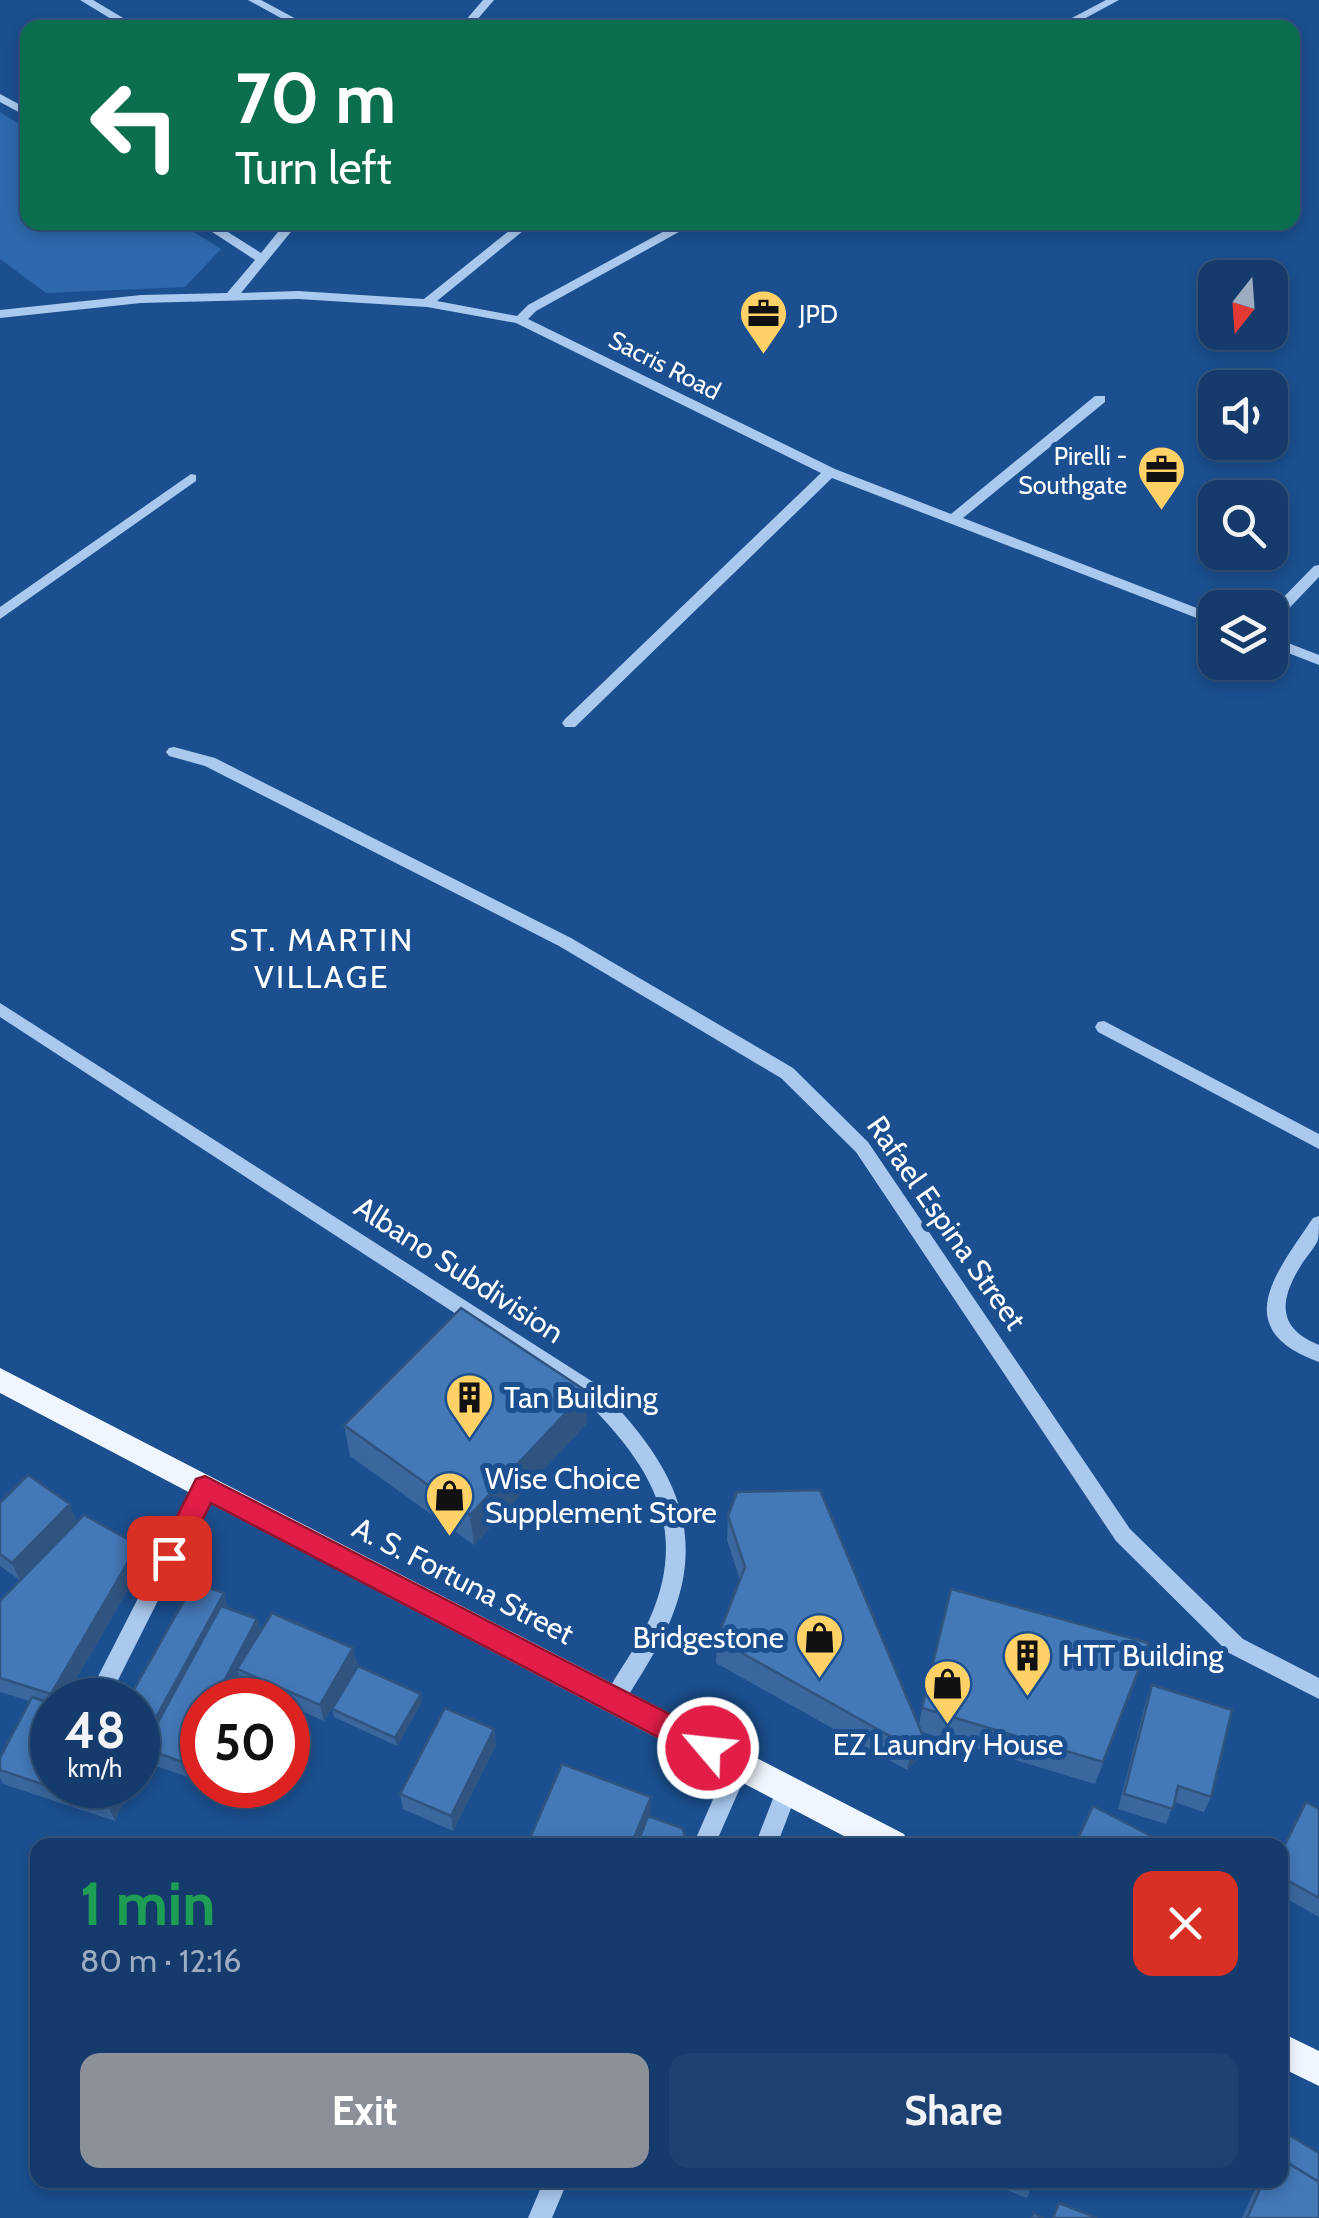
<!DOCTYPE html>
<meta charset="utf-8">
<style>
:root{--surface:#143b6b;--page:#1d4271;--text:#f1f3f6;--muted:#9dadc1;--line:#33557e;--accent:#8c9099}
body{margin:0;font-family:Cabin,sans-serif;background:var(--page);color:var(--text);height:100vh;display:flex;flex-direction:column;font-size:38px;white-space:nowrap}
*{box-sizing:border-box;margin:0}
p{font-size:32px;color:var(--muted)}
.icon{flex:none;width:55px;height:55px;fill:none;stroke:currentColor;stroke-width:2;stroke-linecap:round;stroke-linejoin:round}
.map{position:relative;flex:1;overflow:hidden}
.sheet{position:absolute;left:30px;top:1838px;width:1258px;height:350px;display:flex;flex-direction:column;background:var(--surface);border-radius:20px;box-shadow:0 5px 15px #0003,0 0 0 2px var(--line)}
.sheet>*{flex:none}
.banner{position:absolute;left:20px;top:20px;width:1280px;height:210px;border-radius:20px;box-shadow:0 5px 15px #0003,0 0 0 2px var(--line);background:#0b6e4f;color:#fff;overflow:hidden}
.needle{width:65px;rotate:197deg}
.tools{position:absolute;left:1198px;top:260px;display:grid;gap:20px}
.tools a{display:grid;place-items:center;width:90px;height:90px;border-radius:20px;background:var(--surface);box-shadow:0 5px 15px #0003,0 0 0 2px var(--line);font-size:50px}
.speed{position:absolute;left:30px;top:1678px;display:flex;gap:20px;font-size:50px;font-weight:700;text-align:center}
.speed>*{display:grid;place-content:center;width:130px;height:130px;border-radius:50%;background:var(--surface);box-shadow:0 5px 15px #0003,0 0 0 2px var(--line);line-height:1}
.speed small{font-size:25px;font-weight:400}
.speed .limit{border:15px solid #d22;background:#fff;color:#111}
.pin{position:absolute;display:grid;place-items:center;width:85px;height:85px;color:#fff;margin:-42px;border-radius:20px;box-shadow:0 5px 15px #0006}
.me{position:absolute;width:110px;margin:-55px;rotate:298deg;stroke-linejoin:round;filter:drop-shadow(0 0 8px #0008)}
.turn{display:flex;align-items:center;gap:35px;height:210px;padding:0 50px;font-size:45px}
.turn .icon{width:130px;height:130px;stroke-width:2.5}
.turn b{display:block;font-size:70px;line-height:85px}
.round{display:grid;place-items:center;flex:none;width:105px;height:105px;border-radius:20px;background:var(--page)}
.headline{display:flex;align-items:center;justify-content:space-between;height:170px;padding:0 50px}
h1{font-size:60px;font-weight:700;line-height:75px;color:#1e9e55}
.action{display:flex;gap:20px;margin-top:auto;padding:20px 50px}
.action a{flex:1;height:115px;border-radius:20px;background:var(--accent);color:#fff;font-size:40px;font-weight:700;line-height:115px;text-align:center}
.action a+a{background:var(--page);color:var(--text)}
.map>svg:first-child{display:block}
.green{fill:#2e69ad}
.lines{fill:none;stroke-linecap:round;stroke-linejoin:round}
.minor{fill:#a9c9ee;fill-rule:evenodd}
.major{fill:#f0f6ff;fill-rule:evenodd}
.wall{fill:#3a679d}
.shaded-wall{fill:#305480}
.building{fill:#4478b7;stroke:#305480;stroke-width:2.5}
.route{fill:#e11d48;stroke:#92132f;stroke-width:2.5}
.labels{text-anchor:middle;stroke-width:10;stroke-linejoin:round;paint-order:stroke}
.far-poi-label{font-size:25px;fill:#fff;stroke:#1b4f8f;text-anchor:start}
.far-street-label{font-size:25px;fill:#fff;stroke:#1b4f8f}
.street-label{font-size:30px;fill:#fff;stroke:#1b4f8f}
.poi-label{font-size:30px;fill:#fff;stroke:#1b4f8f;text-anchor:start}
.neighbourhood-label{font-size:32px;letter-spacing:2.5px;fill:#fff;stroke:#1b4f8f}
</style>
<div class="map">
<svg width="1319" height="2218" viewBox="0 0 1319 2218">
<rect width="100%" height="100%" fill="#1b4f8f"/>
<!-- green -->
<path class="green" d="M 0,112 L 27,129 L 28,222 L 179,223 L 221,249 L 185,287 L 46,293 L 0,259 Z"/>
<g class="lines">
<!-- minor -->
<path class="minor" d="M 80,0 L 93,0 L 140,28 L 126,28 Z
M 248,0 L 261,0 L 313,28 L 299,28 Z
M 483,0 L 494,0 L 470,28 L 459,28 Z
M 1106,0 L 1119,0 L 1067,28 L 1053,28 Z
M 253,23 L 257,28 L 245,28 Z
M 0,94 L 28,109 L 28,117 L 0,102 Z
M 197,222 L 212,222 L 261,253 L 286,222 L 299,222 L 241,293 L 298,291 L 424,299 L 520,222 L 534,222 L 437,301 L 517,316 L 528,305 L 681,222 L 697,222 L 536,311 L 528,319 L 835,469 L 951,514 L 1095,396 L 1105,396 L 1105,402 L 963,518 L 1215,615 L 1215,625 L 832,478 L 575,727 L 565,727 L 562,723 L 565,719 L 821,473 L 516,323 L 427,307 L 298,299 L 141,303 L 0,318 L 0,310 L 141,295 L 227,293 L 255,260 Z
M 191,474 L 196,475 L 196,481 L 0,619 L 0,607 Z
M 1319,565 L 1319,577 L 1275,623 L 1270,625 L 1270,611 L 1314,566 Z
M 1270,636 L 1319,655 L 1319,665 L 1270,646 Z
M 174,747 L 215,758 L 571,938 L 793,1068 L 868,1142 L 1130,1529 L 1243,1639 L 1319,1678 L 1319,1699 L 1229,1653 L 1116,1541 L 856,1152 L 781,1078 L 559,946 L 205,766 L 169,756 L 166,752 L 169,748 Z
M 0,1003 L 593,1382 C 661,1450 712,1520 671,1619 C 658,1650 639,1677 622,1706 L 615,1709 L 608,1706 L 604,1699 C 617,1671 638,1647 650,1618 C 692,1523 645,1459 579,1394 L 0,1017 Z
M 1104,1021 L 1319,1134 L 1319,1149 L 1098,1032 L 1095,1027 L 1098,1022 Z
M 1319,1216 C 1319,1223 1319,1233 1318,1240 C 1314,1249 1305,1258 1300,1267 C 1278,1303 1279,1329 1319,1345 L 1319,1362 C 1228,1329 1276,1273 1313,1218 Z
M 205,1478 L 212,1481 L 215,1487 L 108,1700 L 86,1700 L 198,1481 Z
M 739,1755 L 747,1758 L 750,1765 L 715,1845 L 693,1845 L 731,1758 Z
M 787,1780 L 795,1783 L 798,1790 L 777,1845 L 755,1845 L 779,1783 Z
M 544,2180 L 568,2180 L 552,2218 L 528,2218 Z"/>
<!-- major -->
<path class="major" d="M 0,1368 L 904,1834 L 909,1845 L 861,1845 L 0,1393 Z
M 1280,2032 L 1319,2051 L 1319,2086 L 1280,2067 Z"/>
</g>
<!-- wall -->
<path class="wall" d="M 587,1423 L 474,1545 L 350,1456 L 344,1425 Z
M 0,1503 L 77,1522 L 20,1580 L 0,1566 Z
M 728,1516 L 919,1725 L 922,1708 L 1141,1667 L 1095,1784 L 922,1732 L 923,1736 L 919,1758 L 907,1770 L 716,1663 L 717,1639 L 740,1580 L 727,1540 Z
M 144,1562 L 64,1700 L 52,1700 L 52,1785 L 132,1785 L 115,1821 L 3,1784 L 0,1778 L 0,1758 L 30,1701 L 0,1692 L 0,1601 Z
M 229,1608 L 257,1619 L 261,1631 L 353,1648 L 357,1664 L 324,1721 L 288,1705 L 288,1700 L 275,1700 L 242,1685 L 240,1678 L 188,1777 L 150,1764 L 147,1755 L 138,1775 L 138,1731 L 144,1733 L 147,1742 L 152,1734 L 138,1728 L 138,1700 Z
M 1152,1685 L 1211,1797 L 1204,1812 L 1174,1802 L 1166,1824 L 1118,1809 L 1146,1701 Z
M 421,1694 L 422,1702 L 397,1746 L 334,1717 L 332,1709 Z
M 494,1729 L 496,1745 L 453,1831 L 403,1809 L 400,1794 Z
M 1319,1809 L 1319,1917 L 1280,1895 L 1280,1853 Z
M 980,2180 L 1034,2180 L 1027,2198 Z
M 1259,2180 L 1280,2180 L 1319,2218 L 1242,2218 Z"/>
<!-- shaded-wall -->
<path class="shaded-wall" d="M 586,1391 L 587,1423 L 474,1545 L 470,1515 Z
M 70,1504 L 77,1522 L 20,1580 L 12,1563 Z
M 138,1545 L 144,1562 L 64,1700 L 54,1700 L 51,1694 Z
M 224,1593 L 229,1610 L 160,1737 L 154,1721 Z
M 257,1619 L 262,1636 L 237,1669 L 240,1678 L 228,1700 L 214,1700 Z
M 353,1648 L 357,1664 L 324,1721 L 320,1705 Z
M 421,1694 L 422,1702 L 397,1746 L 395,1738 Z
M 202,1722 L 202,1749 L 188,1777 L 182,1762 Z
M 494,1729 L 496,1745 L 453,1831 L 451,1816 Z
M 144,1733 L 150,1749 L 144,1748 L 147,1755 L 138,1775 L 138,1745 Z
M 923,1736 L 919,1758 L 907,1770 L 911,1748 Z
M 118,1785 L 132,1785 L 115,1821 L 108,1806 Z
M 651,1797 L 651,1813 L 638,1845 L 631,1845 Z"/>
<!-- building -->
<path class="building" d="M 461,1308 L 586,1391 L 470,1515 L 344,1425 Z
M 28,1475 L 70,1504 L 12,1563 L 0,1554 L 0,1503 Z
M 820,1490 L 923,1736 L 911,1748 L 717,1639 L 745,1567 L 728,1516 L 737,1492 Z
M 84,1515 L 138,1545 L 51,1694 L 0,1678 L 0,1601 Z
M 194,1583 L 224,1593 L 154,1721 L 138,1715 L 138,1700 L 128,1700 Z
M 951,1589 L 1149,1643 L 1103,1762 L 922,1708 Z
M 221,1606 L 257,1619 L 214,1700 L 202,1700 L 202,1722 L 182,1762 L 144,1748 Z
M 272,1613 L 353,1648 L 320,1705 L 237,1669 Z
M 358,1666 L 421,1694 L 395,1738 L 332,1709 Z
M 1152,1685 L 1232,1710 L 1211,1797 L 1178,1786 L 1173,1809 L 1124,1794 Z
M 32,1697 L 52,1704 L 52,1785 L 118,1785 L 108,1806 L 0,1770 L 0,1758 Z
M 445,1708 L 494,1729 L 451,1816 L 400,1794 Z
M 138,1731 L 144,1733 L 138,1745 Z
M 562,1764 L 651,1797 L 631,1845 L 527,1845 Z
M 1306,1802 L 1319,1809 L 1319,1898 L 1280,1876 L 1280,1855 Z
M 1093,1806 L 1157,1839 L 1154,1845 L 1075,1845 Z
M 648,1816 L 682,1828 L 688,1845 L 637,1845 Z
M 1282,2131 L 1319,2153 L 1319,2182 L 1280,2158 L 1280,2136 Z
M 1280,2158 L 1319,2182 L 1319,2218 L 1247,2218 L 1264,2180 L 1280,2180 Z
M 1014,2180 L 1034,2180 L 1032,2187 Z
M 1059,2203 L 1097,2218 L 1053,2218 Z
M 1033,2213 L 1044,2218 L 1032,2218 Z"/>
<!-- route -->
<path class="route" d="M 205,1476 L 718,1739 L 722,1748 L 718,1758 L 708,1762 L 698,1758 L 211,1503 L 179,1566 L 169,1570 L 160,1566 L 156,1558 L 160,1550 L 196,1479 Z"/>
<!-- icons -->
<defs>
<symbol id="office-pin" viewBox="-11 -11 22 30"><path d="M0 17L-7.5 6A9.5 9.5 0 1 1 7.5 6Z" fill="#ffd166" stroke="#1b4f8f"/><path d="M-6-3h4V-5.5h4V-3h4V5H-6ZM-1-4.5V-3h2v-1.5ZM-6 0V1H6V0Z" fill="#111"/></symbol>
<symbol id="building-pin" viewBox="-11 -11 22 30"><path d="M0 17L-7.5 6A9.5 9.5 0 1 1 7.5 6Z" fill="#ffd166" stroke="#1b4f8f"/><path d="M-4-6H4V6H1V3H-1V6H-4ZM-2.5-4.3h1.7v1.8h-1.7ZM.8-4.3h1.7v1.8H.8ZM-2.5-1h1.7V.8h-1.7ZM.8-1h1.7V.8H.8Z" fill="#111"/></symbol>
<symbol id="shop-pin" viewBox="-11 -11 22 30"><path d="M0 17L-7.5 6A9.5 9.5 0 1 1 7.5 6Z" fill="#ffd166" stroke="#1b4f8f"/><path d="M-5-2.5h2.3a2.7 3.5 0 0 1 5.4 0H5L5.5 6h-11ZM-1.5-2.5h3a1.5 2.3 0 0 0-3 0Z" fill="#111"/></symbol>
</defs>
<g fill-rule="evenodd">
<use href="#office-pin" x="736" y="286" width="55" height="75"/>
<use href="#office-pin" x="1134" y="442" width="55" height="75"/>
<use href="#building-pin" x="442" y="1370" width="55" height="75"/>
<use href="#shop-pin" x="422" y="1468" width="55" height="75"/>
<use href="#shop-pin" x="792" y="1610" width="55" height="75"/>
<use href="#building-pin" x="1000" y="1628" width="55" height="75"/>
<use href="#shop-pin" x="920" y="1656" width="55" height="75"/>
</g>
<g class="labels">
<!-- far-poi labels -->
<g class="far-poi-label">
<text x="799" y="323">JPD</text>
<text x="1127" y="465" text-anchor="end">Pirelli -<tspan x="1127" dy="29">Southgate</tspan></text>
</g>
<!-- far-street labels -->
<g class="far-street-label">
<text transform="translate(665 365) rotate(27)" y="9">Sacris Road</text>
</g>
<!-- street labels -->
<g class="street-label">
<text transform="translate(946 1223) rotate(55)" y="10">Rafael Espina Street</text>
<text transform="translate(459 1270) rotate(33)" y="10">Albano Subdivision</text>
<text transform="translate(463 1581) rotate(27)" y="10">A. S. Fortuna Street</text>
</g>
<!-- poi labels -->
<g class="poi-label">
<text x="504" y="1408">Tan Building</text>
<text x="485" y="1489">Wise Choice<tspan x="485" dy="34">Supplement Store</tspan></text>
<text x="784" y="1648" text-anchor="end">Bridgestone</text>
<text x="1062" y="1666">HTT Building</text>
<text x="948" y="1755" text-anchor="middle">EZ Laundry House</text>
</g>
<!-- neighbourhood labels -->
<g class="neighbourhood-label">
<text x="322" y="951">ST. MARTIN<tspan x="322" dy="37">VILLAGE</tspan></text>
</g>
</g>
</svg>
<div class="tools">
<a><svg class="needle" viewBox="-14 -14 28 28"><path d="M0-13l5 13h-10z" fill="#e53935"/><path d="M0 13l5-13h-10z" fill="#9dadc1"/></svg></a>
<a><svg class="icon" aria-label="sound" viewBox="0 0 24 24"><path d="M4 9h4l5-4v14l-5-4H4zM17 9q2 3 0 6"/></svg></a>
<a><svg class="icon" aria-label="search" viewBox="0 0 24 24"><circle cx="10" cy="10" r="6"/><path d="M15 15l6 6"/></svg></a>
<a><svg class="icon" aria-label="layers" viewBox="0 0 24 24"><path d="M12 4l9 5-9 5-9-5zM3 14l9 5 9-5"/></svg></a>
</div>
<div class="speed"><div>48<small>km/h</small></div><div class="limit">50</div></div>
<div class="pin" style="left:169px;top:1558px;background:#d93025"><svg class="icon" aria-label="arrive" viewBox="0 0 24 24"><path d="M6 21V4h12l-3 4 3 4H6"/></svg></div>
<svg class="me" style="left:708px;top:1748px" viewBox="-20 -20 40 40"><circle r="17" fill="#e11d48" stroke="#fff" stroke-width="3"/><path d="M0-11L8 9 0 5-8 9z" fill="#fff"/></svg>
<div class="banner">
<div class="turn"><svg class="icon" aria-label="left" viewBox="0 0 24 24"><path d="M17 20v-9H6M10 6l-5 5 5 5"/></svg><div><b>70 m</b>Turn left</div></div>
</div>
<section class="sheet">
<div class="headline"><div><h1>1 min</h1><p>80 m · 12:16</p></div><a class="round" style="background:#d93025;color:#fff"><svg class="icon" aria-label="close" viewBox="0 0 24 24"><path d="M6 6l12 12M18 6L6 18"/></svg></a></div>
<div class="action"><a>Exit</a><a>Share</a></div>
</section>
</div>
